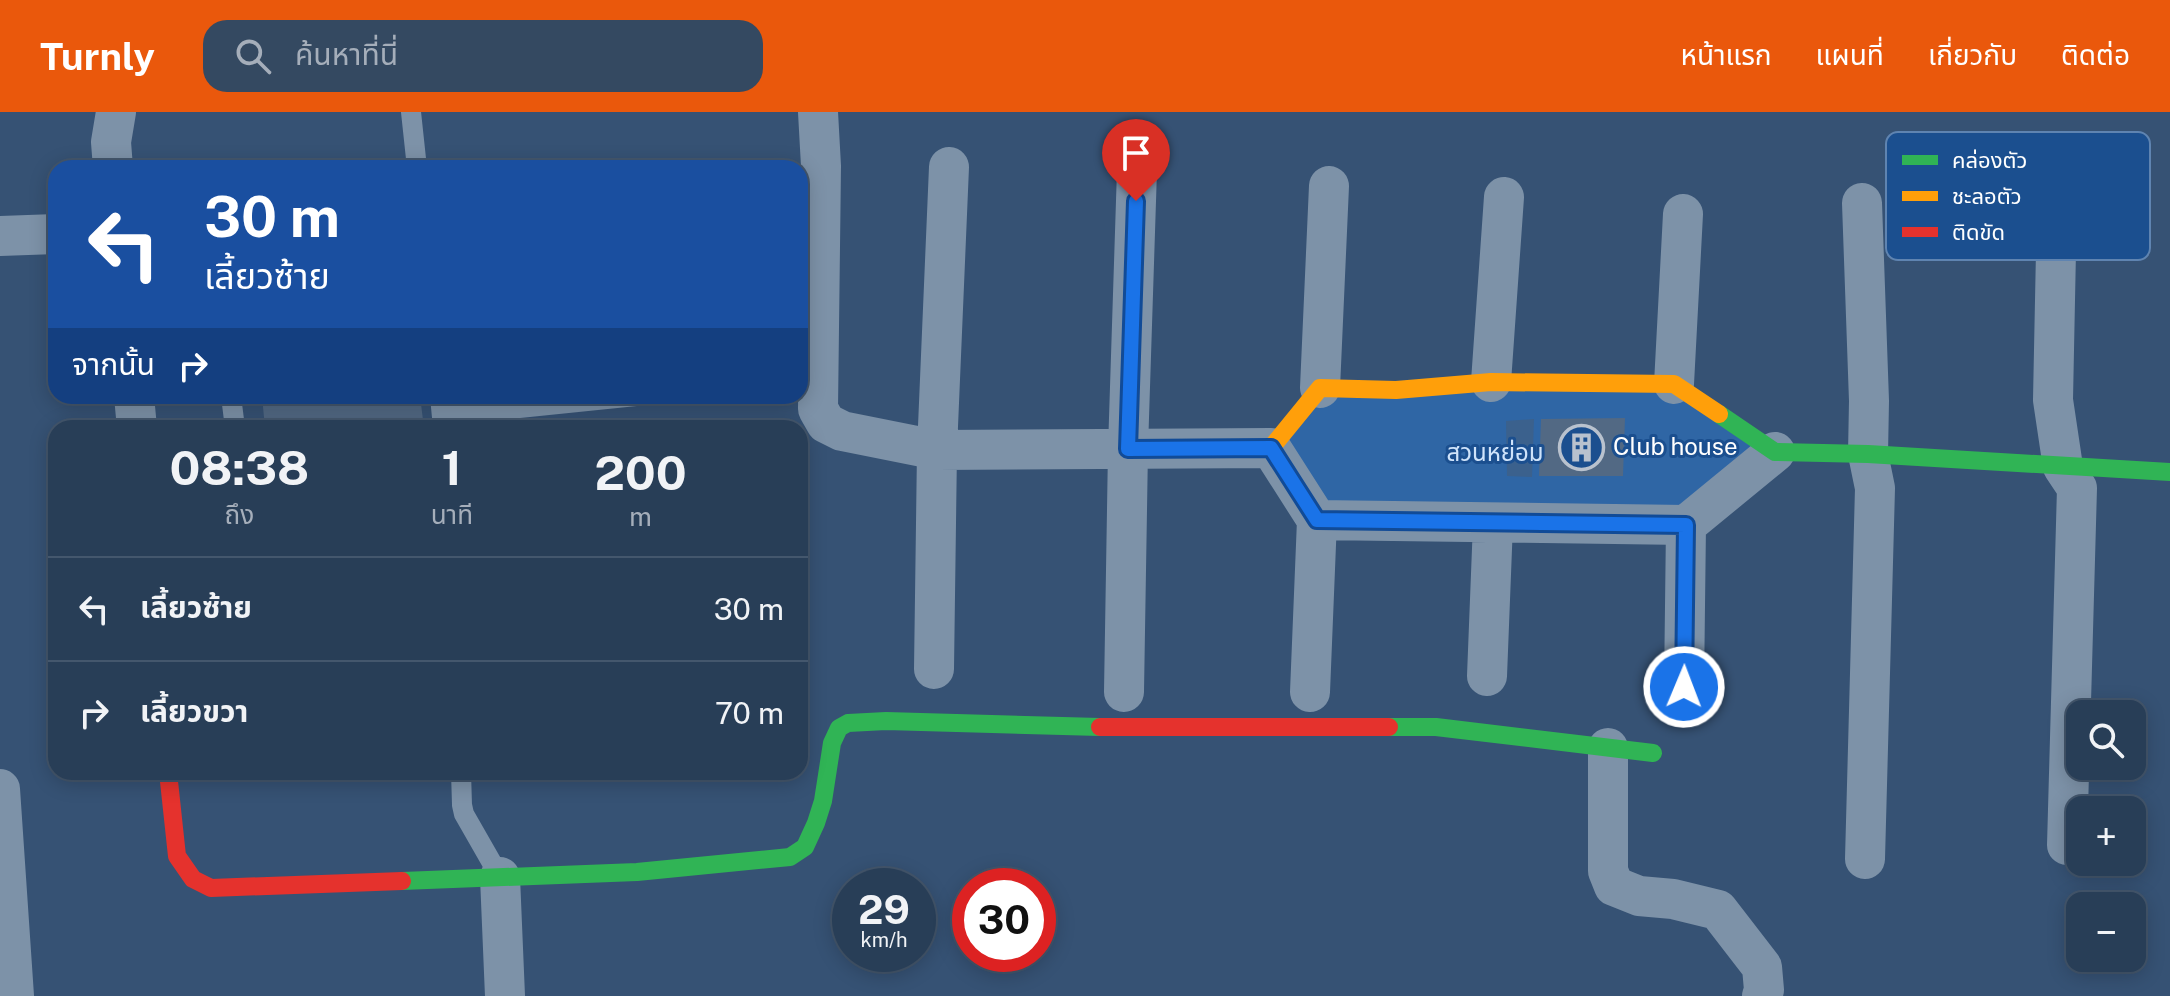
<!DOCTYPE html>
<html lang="th">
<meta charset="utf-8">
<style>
:root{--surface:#283e57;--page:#344961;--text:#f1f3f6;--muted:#a5aeba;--line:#44576d;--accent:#ea580c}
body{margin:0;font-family:"Public Sans","Noto Sans Thai",sans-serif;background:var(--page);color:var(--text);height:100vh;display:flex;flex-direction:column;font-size:30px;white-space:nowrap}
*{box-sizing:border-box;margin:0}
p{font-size:26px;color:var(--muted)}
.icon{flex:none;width:44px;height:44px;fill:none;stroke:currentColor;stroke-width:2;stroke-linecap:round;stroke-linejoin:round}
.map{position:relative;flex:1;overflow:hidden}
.side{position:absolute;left:48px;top:308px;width:760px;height:360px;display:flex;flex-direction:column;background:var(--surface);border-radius:24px;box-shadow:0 4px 20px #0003,0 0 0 2px var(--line)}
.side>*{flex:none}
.guide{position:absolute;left:48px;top:48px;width:760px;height:244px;border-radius:24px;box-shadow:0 4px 20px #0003,0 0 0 2px var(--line);background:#1a4fa0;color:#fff;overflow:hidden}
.buttons{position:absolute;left:2066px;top:588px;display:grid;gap:16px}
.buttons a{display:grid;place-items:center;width:80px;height:80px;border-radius:16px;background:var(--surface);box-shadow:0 4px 20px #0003,0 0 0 2px var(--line);font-size:40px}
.speed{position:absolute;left:832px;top:756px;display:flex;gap:16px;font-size:40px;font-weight:700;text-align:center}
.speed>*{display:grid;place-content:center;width:104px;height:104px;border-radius:50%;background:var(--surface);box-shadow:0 4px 20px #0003,0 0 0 2px var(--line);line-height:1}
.speed small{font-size:20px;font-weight:400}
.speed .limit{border:12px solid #d22;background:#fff;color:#111}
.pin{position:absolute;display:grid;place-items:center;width:68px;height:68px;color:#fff;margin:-82px -34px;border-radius:50% 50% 50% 0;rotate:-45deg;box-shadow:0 0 8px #0007}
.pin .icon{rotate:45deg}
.me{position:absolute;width:88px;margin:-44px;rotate:1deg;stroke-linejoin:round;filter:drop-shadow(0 0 6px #0008)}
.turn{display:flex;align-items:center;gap:28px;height:168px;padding:0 24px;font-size:36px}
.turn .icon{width:104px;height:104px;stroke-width:2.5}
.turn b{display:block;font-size:56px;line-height:68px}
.then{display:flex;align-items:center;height:76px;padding:0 24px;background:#0003;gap:16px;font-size:30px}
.eta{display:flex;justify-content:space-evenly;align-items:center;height:136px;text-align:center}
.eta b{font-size:48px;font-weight:700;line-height:56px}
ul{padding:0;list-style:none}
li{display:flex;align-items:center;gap:24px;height:104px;padding:0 24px;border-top:2px solid var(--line)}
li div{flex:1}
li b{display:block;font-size:30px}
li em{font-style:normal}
header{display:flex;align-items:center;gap:48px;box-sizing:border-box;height:112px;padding:0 40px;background:var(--accent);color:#fff}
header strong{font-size:38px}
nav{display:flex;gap:44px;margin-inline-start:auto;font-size:28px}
.search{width:560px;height:72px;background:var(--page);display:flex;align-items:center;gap:20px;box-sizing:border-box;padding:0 28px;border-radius:24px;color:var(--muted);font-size:30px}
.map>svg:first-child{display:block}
.green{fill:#2f66a5}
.water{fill:#3b618d}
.building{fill:#526984}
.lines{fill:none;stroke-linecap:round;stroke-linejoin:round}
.lane{stroke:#7d92a8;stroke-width:20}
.street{stroke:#7d92a8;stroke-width:40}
.fast{stroke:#30b455;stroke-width:18}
.slow{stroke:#ff9f0a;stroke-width:18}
.jam{stroke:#e5322d;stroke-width:18}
.route-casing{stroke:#114b97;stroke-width:20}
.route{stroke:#1a73e8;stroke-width:14}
.labels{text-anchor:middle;stroke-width:6;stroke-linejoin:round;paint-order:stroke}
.poi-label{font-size:24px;fill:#fff;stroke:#1b4f8f;text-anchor:start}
.park-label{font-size:24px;fill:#cfe3fa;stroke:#1b4f8f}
.key{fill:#1b4f8f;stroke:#5f84b1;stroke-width:2}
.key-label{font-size:22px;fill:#fff}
</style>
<header>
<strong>Turnly</strong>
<div class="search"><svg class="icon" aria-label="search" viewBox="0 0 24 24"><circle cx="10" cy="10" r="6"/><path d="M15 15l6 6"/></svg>ค้นหาที่นี่</div>
<nav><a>หน้าแรก</a><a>แผนที่</a><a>เกี่ยวกับ</a><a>ติดต่อ</a></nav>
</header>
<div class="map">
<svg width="2170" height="884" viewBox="0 0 2170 884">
<rect width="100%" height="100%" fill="#365274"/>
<!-- green -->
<path class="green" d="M 1674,272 L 1775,340 L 1686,413 L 1317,408 L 1271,336 L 1320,276 Z"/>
<!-- water -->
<path class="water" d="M 1534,307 L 1532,365 L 1507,364 L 1506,309 Z"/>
<!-- building -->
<path class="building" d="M 262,284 L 420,284 L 424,316 L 265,316 Z
M 1625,306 L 1623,364 L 1539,364 L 1541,307 Z"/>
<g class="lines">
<!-- lane -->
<path class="lane" d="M 411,0 L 417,56
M 231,284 L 235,316
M 440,284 L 443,316
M 442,304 L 636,284
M 461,660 L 462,693 L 464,702 L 500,765"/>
<!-- street -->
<path class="street" d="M 818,0 L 821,54 L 818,297 L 826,311 L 842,319 L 937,338 L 1271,336 L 1317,408 L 1686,413 L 1775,340
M 113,56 L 111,30 L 116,0
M 2057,89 L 2053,288 L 2063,355 L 2077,376 L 2067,733
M 1862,91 L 1869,289 L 1868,342 L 1875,376 L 1865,747
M 0,124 L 56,122
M 1491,270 L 1504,85
M 1674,272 L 1683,102
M 1320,276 L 1329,74
M 134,284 L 137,316
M 934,557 L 937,338 L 949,55
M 1487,564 L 1493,411
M 1684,575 L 1686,413
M 1124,580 L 1128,337 L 1137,58
M 1310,580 L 1317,408
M 1608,636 L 1608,759 L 1614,774 L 1639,784 L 1673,787 L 1718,798 L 1762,855 L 1764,878 L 1762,884
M 0,677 L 14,884
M 500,765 L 505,884"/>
<!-- fast -->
<path class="fast" d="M 1719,302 L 1775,340 L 1868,342 L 2170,360
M 1389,615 L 1436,615 L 1653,641
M 402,769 L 637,760 L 790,745 L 805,735 L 816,711 L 823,689 L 832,631 L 839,616 L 848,611 L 886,609 L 1100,615"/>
<!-- slow -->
<path class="slow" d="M 1271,336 L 1320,276 L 1396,278 L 1491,270 L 1674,272 L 1719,302"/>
<!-- jam -->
<path class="jam" d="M 1100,615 L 1389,615
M 168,660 L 177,744 L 193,767 L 211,776 L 402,769"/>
</g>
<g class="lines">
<defs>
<path id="route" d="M 1136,89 L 1128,337 L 1271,336 L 1317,408 L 1686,413 L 1684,575"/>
</defs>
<!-- route casing -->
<use href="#route" class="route-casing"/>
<!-- route -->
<use href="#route" class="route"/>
</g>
<!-- icons -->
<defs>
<symbol id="building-ring" viewBox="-11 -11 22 22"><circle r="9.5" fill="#1b4f8f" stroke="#b9c2ce" stroke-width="1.5"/><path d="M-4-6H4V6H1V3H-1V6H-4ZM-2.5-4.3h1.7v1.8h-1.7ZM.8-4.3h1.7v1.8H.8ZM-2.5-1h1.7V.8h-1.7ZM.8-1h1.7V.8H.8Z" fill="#b9c2ce"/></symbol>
</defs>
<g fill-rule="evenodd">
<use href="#building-ring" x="1556" y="310" width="51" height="51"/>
</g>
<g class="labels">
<!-- poi labels -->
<g class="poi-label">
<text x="1613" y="343">Club house</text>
</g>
<!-- park labels -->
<g class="park-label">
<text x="1495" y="349">สวนหย่อม</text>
</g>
</g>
<!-- legend -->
<rect x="1886" y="20" width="264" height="128" rx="12" class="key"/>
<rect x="1902" y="43" width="36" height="10" fill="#30b455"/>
<rect x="1902" y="79" width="36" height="10" fill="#ff9f0a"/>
<rect x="1902" y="115" width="36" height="10" fill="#e5322d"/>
<g class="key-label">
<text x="1952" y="56">คล่องตัว</text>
<text x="1952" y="92">ชะลอตัว</text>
<text x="1952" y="128">ติดขัด</text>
</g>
</svg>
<div class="buttons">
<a><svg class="icon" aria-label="search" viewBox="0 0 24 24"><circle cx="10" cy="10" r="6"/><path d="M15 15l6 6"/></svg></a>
<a>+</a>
<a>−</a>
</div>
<div class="speed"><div>29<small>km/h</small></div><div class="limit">30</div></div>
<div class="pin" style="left:1136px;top:89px;background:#d93025"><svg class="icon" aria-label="arrive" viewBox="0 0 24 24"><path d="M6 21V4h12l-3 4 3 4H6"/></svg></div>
<svg class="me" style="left:1684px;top:575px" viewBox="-20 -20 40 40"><circle r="17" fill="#1a73e8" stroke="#fff" stroke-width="3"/><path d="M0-11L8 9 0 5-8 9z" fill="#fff"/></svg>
<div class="guide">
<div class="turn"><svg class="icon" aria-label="left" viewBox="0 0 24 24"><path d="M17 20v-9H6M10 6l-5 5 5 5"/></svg><div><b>30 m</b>เลี้ยวซ้าย</div></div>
<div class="then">จากนั้น<svg class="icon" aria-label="right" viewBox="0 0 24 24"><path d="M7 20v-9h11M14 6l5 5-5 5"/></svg></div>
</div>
<section class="side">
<div class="eta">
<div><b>08:38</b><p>ถึง</p></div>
<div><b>1</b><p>นาที</p></div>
<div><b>200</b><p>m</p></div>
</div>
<ul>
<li><svg class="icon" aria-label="left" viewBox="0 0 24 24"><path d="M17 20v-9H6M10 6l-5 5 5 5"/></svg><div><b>เลี้ยวซ้าย</b></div><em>30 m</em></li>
<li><svg class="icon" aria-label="right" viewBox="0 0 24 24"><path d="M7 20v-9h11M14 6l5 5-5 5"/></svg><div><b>เลี้ยวขวา</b></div><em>70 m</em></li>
</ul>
</section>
</div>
